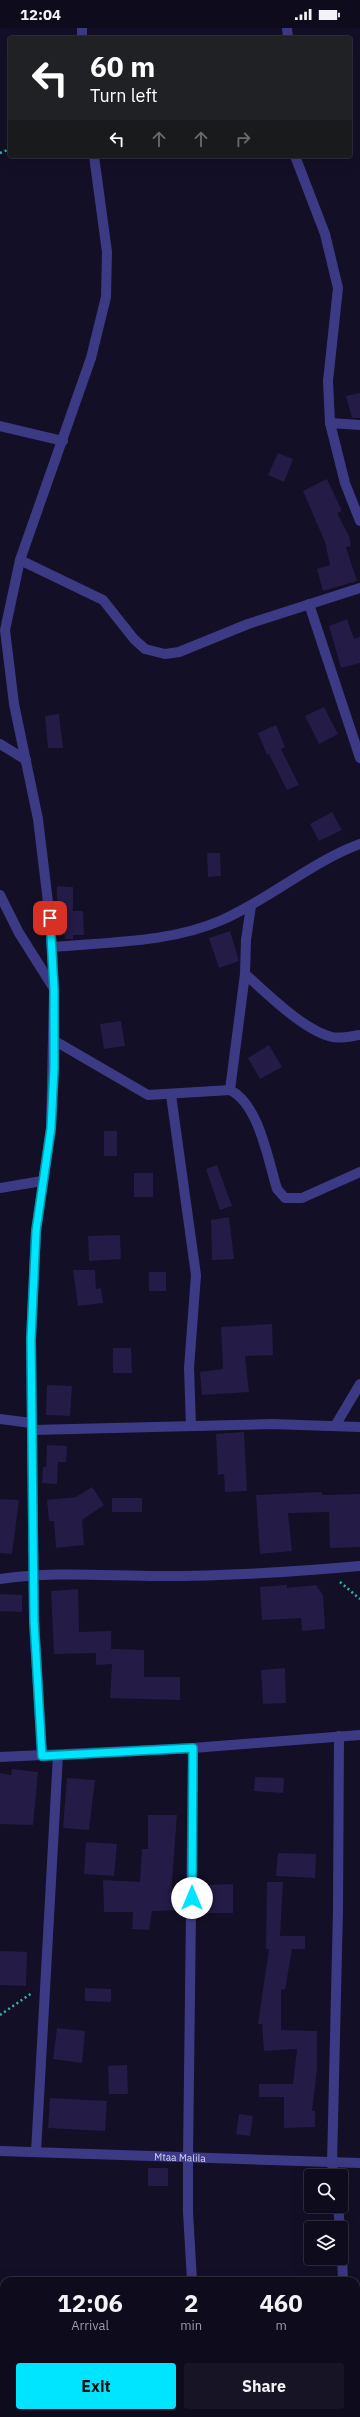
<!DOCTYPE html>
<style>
:root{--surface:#0e0b1c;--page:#171425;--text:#f1f3f6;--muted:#9b9ba3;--line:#2e2b3b;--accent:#00e5ff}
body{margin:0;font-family:"IBM Plex Sans",sans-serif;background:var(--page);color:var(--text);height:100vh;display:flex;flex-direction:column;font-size:15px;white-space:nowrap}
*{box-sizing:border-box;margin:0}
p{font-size:13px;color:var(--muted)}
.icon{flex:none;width:22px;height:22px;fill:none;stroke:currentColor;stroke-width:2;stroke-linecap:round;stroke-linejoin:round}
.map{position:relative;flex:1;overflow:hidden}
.panel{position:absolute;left:0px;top:2249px;width:360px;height:140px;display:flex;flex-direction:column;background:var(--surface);border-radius:12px 12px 0 0;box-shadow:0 4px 16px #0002,0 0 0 1px var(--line)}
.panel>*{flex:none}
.guide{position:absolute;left:8px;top:8px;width:344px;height:122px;border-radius:4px;box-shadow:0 4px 16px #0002,0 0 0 1px var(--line);background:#202124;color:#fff;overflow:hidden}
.tools{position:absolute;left:304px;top:2141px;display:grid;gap:8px}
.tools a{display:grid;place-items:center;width:44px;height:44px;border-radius:4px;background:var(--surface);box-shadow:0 4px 16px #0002,0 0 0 1px var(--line);font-size:20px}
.pin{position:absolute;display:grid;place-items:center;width:34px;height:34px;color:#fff;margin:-17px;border-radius:8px;box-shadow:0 2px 6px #0006}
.me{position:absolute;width:44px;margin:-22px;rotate:0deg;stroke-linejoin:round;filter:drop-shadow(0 0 3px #0008)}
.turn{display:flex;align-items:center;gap:14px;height:84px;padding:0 16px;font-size:18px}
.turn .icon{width:52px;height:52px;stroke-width:2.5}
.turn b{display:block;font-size:28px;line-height:34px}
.lanes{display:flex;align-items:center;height:38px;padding:0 16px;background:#0003;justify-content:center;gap:20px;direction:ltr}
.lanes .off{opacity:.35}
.eta{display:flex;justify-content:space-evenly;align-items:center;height:68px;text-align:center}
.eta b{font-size:24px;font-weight:700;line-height:28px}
.primary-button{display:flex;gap:8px;margin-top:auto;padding:8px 16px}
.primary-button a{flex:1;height:46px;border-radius:4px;background:var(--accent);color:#111;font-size:16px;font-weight:700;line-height:46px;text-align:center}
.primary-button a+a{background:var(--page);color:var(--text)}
.status{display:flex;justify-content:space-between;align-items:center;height:28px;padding:0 20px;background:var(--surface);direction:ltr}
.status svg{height:11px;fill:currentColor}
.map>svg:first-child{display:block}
.building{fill:#241b47}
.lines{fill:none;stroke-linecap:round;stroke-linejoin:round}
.path{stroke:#2fb8b0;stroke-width:2.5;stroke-dasharray:2 3;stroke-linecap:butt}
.minor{stroke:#3d3a85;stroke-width:10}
.route-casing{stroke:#0095a6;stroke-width:10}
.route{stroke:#00e5ff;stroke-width:7}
.labels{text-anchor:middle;stroke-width:3.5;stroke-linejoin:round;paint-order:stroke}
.street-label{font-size:10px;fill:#d9d4ff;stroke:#130f26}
</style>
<div class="status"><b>12:04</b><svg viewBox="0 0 49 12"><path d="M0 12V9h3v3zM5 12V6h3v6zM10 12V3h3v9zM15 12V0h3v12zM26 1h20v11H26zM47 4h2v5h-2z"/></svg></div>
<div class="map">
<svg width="360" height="2389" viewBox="0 0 360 2389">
<rect width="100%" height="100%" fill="#130f26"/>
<!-- building -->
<path class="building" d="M 360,365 L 360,390 L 352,390 L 346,368 Z
M 278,425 L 293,431 L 284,454 L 268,447 Z
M 327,451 L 342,483 L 337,485 L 349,508 L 351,518 L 346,519 L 357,553 L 323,563 L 317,541 L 330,537 L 325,514 L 303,463 Z
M 347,591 L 354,611 L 360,609 L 360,635 L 341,640 L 329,598 Z
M 324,679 L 338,706 L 319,716 L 305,688 Z
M 59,686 L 63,720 L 48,720 L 45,688 Z
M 276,697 L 285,719 L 281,721 L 299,757 L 287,762 L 269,726 L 267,727 L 258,705 Z
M 332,784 L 342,802 L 319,813 L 310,796 Z
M 207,825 L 220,825 L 221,848 L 208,849 Z
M 57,858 L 73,859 L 73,883 L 83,883 L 84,907 L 73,907 L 73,911 L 65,911 L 57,869 Z
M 230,903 L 239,933 L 219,940 L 209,910 Z
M 121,993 L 125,1018 L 104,1021 L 100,996 Z
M 269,1017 L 282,1039 L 260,1051 L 248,1030 Z
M 104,1103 L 117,1103 L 117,1128 L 104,1128 Z
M 217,1137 L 232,1178 L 220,1182 L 206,1141 Z
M 134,1145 L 153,1145 L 153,1169 L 134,1169 Z
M 229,1189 L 234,1231 L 212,1232 L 211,1192 Z
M 120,1207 L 121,1231 L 89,1233 L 88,1208 Z
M 73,1242 L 95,1242 L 96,1261 L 101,1260 L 103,1275 L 78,1278 Z
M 149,1244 L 166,1244 L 166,1263 L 149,1263 Z
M 272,1296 L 273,1327 L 245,1328 L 249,1364 L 202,1367 L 200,1344 L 223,1341 L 221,1299 Z
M 113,1320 L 131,1320 L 132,1345 L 113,1345 Z
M 47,1357 L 72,1358 L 70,1388 L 46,1387 Z
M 244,1404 L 247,1463 L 225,1464 L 224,1446 L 218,1447 L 216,1406 Z
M 47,1417 L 67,1418 L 66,1434 L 58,1434 L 57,1456 L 42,1455 L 43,1439 L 46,1439 Z
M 92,1459 L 104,1477 L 82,1492 L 84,1517 L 56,1520 L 54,1493 L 49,1493 L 47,1472 L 76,1469 Z
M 322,1464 L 322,1467 L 360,1466 L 360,1519 L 330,1520 L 329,1484 L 288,1485 L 292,1523 L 260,1526 L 256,1467 Z
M 112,1470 L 142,1470 L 142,1484 L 112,1484 Z
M 0,1471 L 19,1472 L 12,1526 L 0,1525 Z
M 287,1557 L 287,1560 L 316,1557 L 323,1567 L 325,1601 L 302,1603 L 301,1590 L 262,1592 L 260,1559 Z
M 78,1561 L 79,1604 L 111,1603 L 111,1621 L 144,1622 L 144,1649 L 180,1649 L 180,1672 L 110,1670 L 112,1636 L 96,1637 L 96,1625 L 54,1626 L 51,1563 Z
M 0,1566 L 22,1567 L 22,1584 L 0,1583 Z
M 285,1640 L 286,1675 L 263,1676 L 261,1642 Z
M 12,1741 L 38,1744 L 33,1797 L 0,1796 L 0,1745 L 11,1747 Z
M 255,1749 L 284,1750 L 283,1765 L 254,1763 Z
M 67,1750 L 95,1752 L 89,1802 L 63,1800 Z
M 148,1787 L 177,1787 L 171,1867 L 174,1867 L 175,1882 L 152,1883 L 149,1902 L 132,1901 L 133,1884 L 104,1884 L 103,1852 L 140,1854 L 142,1821 L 148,1821 Z
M 86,1814 L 117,1816 L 114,1848 L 84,1846 Z
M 278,1825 L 316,1826 L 315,1850 L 276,1848 Z
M 267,1854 L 283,1854 L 280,1908 L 305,1908 L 305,1921 L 292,1921 L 285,1962 L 281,1961 L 281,2002 L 317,2003 L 317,2041 L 312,2083 L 315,2083 L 315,2099 L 284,2100 L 284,2069 L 259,2069 L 259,2056 L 293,2056 L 297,2021 L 264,2023 L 262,1996 L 258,1996 L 269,1921 L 266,1921 Z
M 233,1856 L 233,1885 L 207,1885 L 207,1857 Z
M 0,1923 L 27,1924 L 26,1958 L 0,1957 Z
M 85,1960 L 111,1961 L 111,1974 L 85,1973 Z
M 57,2000 L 85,2003 L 82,2035 L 53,2031 Z
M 127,2037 L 128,2066 L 109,2066 L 108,2038 Z
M 50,2070 L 107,2073 L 105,2103 L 48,2100 Z
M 239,2086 L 253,2088 L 250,2108 L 236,2106 Z
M 148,2140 L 168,2140 L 168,2158 L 148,2158 Z"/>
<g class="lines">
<!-- path -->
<path class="path" d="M 0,125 L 10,121
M 340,1554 L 360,1571
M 0,1987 L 32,1965"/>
<!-- minor -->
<g class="minor">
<path d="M 82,0 L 82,10"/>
<path d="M 287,0 L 288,10"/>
<path d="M 295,128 L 325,206 L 338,260 L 328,353 L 330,395 L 345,455 L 360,493"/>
<path d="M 330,395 L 360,397"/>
<path d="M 0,398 L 63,413"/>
<path d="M 20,532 L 103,572 L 134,611 L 145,621 L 165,626 L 179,624 L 248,596 L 360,560"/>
<path d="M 309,576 L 360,730"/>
<path d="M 0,716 L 26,732"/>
<path d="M 0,867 L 19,905 L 53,959"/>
<path d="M 52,919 C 108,914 170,915 222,892 C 270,871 311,834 360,816"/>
<path d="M 245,946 C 268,966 303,1002 332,1009 C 340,1011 352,1008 360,1007"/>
<path d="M 55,1013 L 148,1067 L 230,1062 C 259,1076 268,1132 277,1161 L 285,1170 L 302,1170 L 360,1144"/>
<path d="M 230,1062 L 245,946 L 246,912 L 251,878"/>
<path d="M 171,1067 L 196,1247 L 189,1340 L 191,1398"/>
<path d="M 0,1160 L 42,1153"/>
<path d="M 0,1391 L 31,1395"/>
<path d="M 335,1398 L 360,1356"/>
<path d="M 32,1402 L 271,1396 L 360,1399"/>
<path d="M 0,1551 C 53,1543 107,1548 160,1548 C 227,1548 294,1544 360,1538"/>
<path d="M 42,1728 L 34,1593 L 31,1311 L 36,1203 L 51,1100 L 54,961 L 50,891 L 38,791 L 14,676 L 5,602 L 20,532 L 91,330 L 106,269 L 107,224 L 94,128"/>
<path d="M 0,1729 L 193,1720 L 360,1707"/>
<path id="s1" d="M 0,2123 L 360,2135"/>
<path d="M 36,2124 L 58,1727"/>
<path d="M 334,2148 L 332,2136 L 338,1881 L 339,1708"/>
<path d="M 338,2178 L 340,2200"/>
<path d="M 341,2204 L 343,2253"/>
<path d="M 192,2253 L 188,2184 L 188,2129 L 193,1720"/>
<path d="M 0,2269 L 4,2269"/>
<path d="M 356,2275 L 360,2275"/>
<path d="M 189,2389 L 192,2385"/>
<path d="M 339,2389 L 339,2385"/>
</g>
</g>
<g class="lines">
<defs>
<path id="route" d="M 50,890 L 54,961 L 54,1041 L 51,1100 L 36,1203 L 31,1311 L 34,1593 L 42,1728 L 193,1720 L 192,1870"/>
</defs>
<!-- route casing -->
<use href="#route" class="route-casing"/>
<!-- route -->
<use href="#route" class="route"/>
</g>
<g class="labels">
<!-- street labels -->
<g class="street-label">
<text dy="4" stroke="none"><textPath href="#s1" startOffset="180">Mtaa Malila</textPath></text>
</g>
</g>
</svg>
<div class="tools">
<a><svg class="icon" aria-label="search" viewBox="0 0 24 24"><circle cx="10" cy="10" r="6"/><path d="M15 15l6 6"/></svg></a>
<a><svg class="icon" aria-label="layers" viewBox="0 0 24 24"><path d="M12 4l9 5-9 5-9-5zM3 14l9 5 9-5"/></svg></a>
</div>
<div class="pin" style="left:50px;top:890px;background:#d93025"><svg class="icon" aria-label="arrive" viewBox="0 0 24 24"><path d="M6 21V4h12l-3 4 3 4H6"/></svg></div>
<svg class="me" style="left:192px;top:1870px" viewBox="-20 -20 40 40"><circle r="19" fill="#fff"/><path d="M0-13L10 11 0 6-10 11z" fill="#00e5ff"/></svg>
<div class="guide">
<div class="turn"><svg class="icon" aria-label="left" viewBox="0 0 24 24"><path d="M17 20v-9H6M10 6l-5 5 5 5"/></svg><div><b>60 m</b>Turn left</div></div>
<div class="lanes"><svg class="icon" aria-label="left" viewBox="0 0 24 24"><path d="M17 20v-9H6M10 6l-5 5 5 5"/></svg><svg class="icon off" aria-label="ahead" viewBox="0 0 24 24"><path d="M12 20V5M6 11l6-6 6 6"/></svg><svg class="icon off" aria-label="ahead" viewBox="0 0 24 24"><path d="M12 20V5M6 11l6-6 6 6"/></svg><svg class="icon off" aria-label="right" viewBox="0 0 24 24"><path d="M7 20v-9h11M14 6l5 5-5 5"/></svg></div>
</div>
<section class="panel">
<div class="eta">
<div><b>12:06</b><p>Arrival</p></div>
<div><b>2</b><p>min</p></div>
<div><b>460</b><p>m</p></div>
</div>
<div class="primary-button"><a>Exit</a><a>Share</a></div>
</section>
</div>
